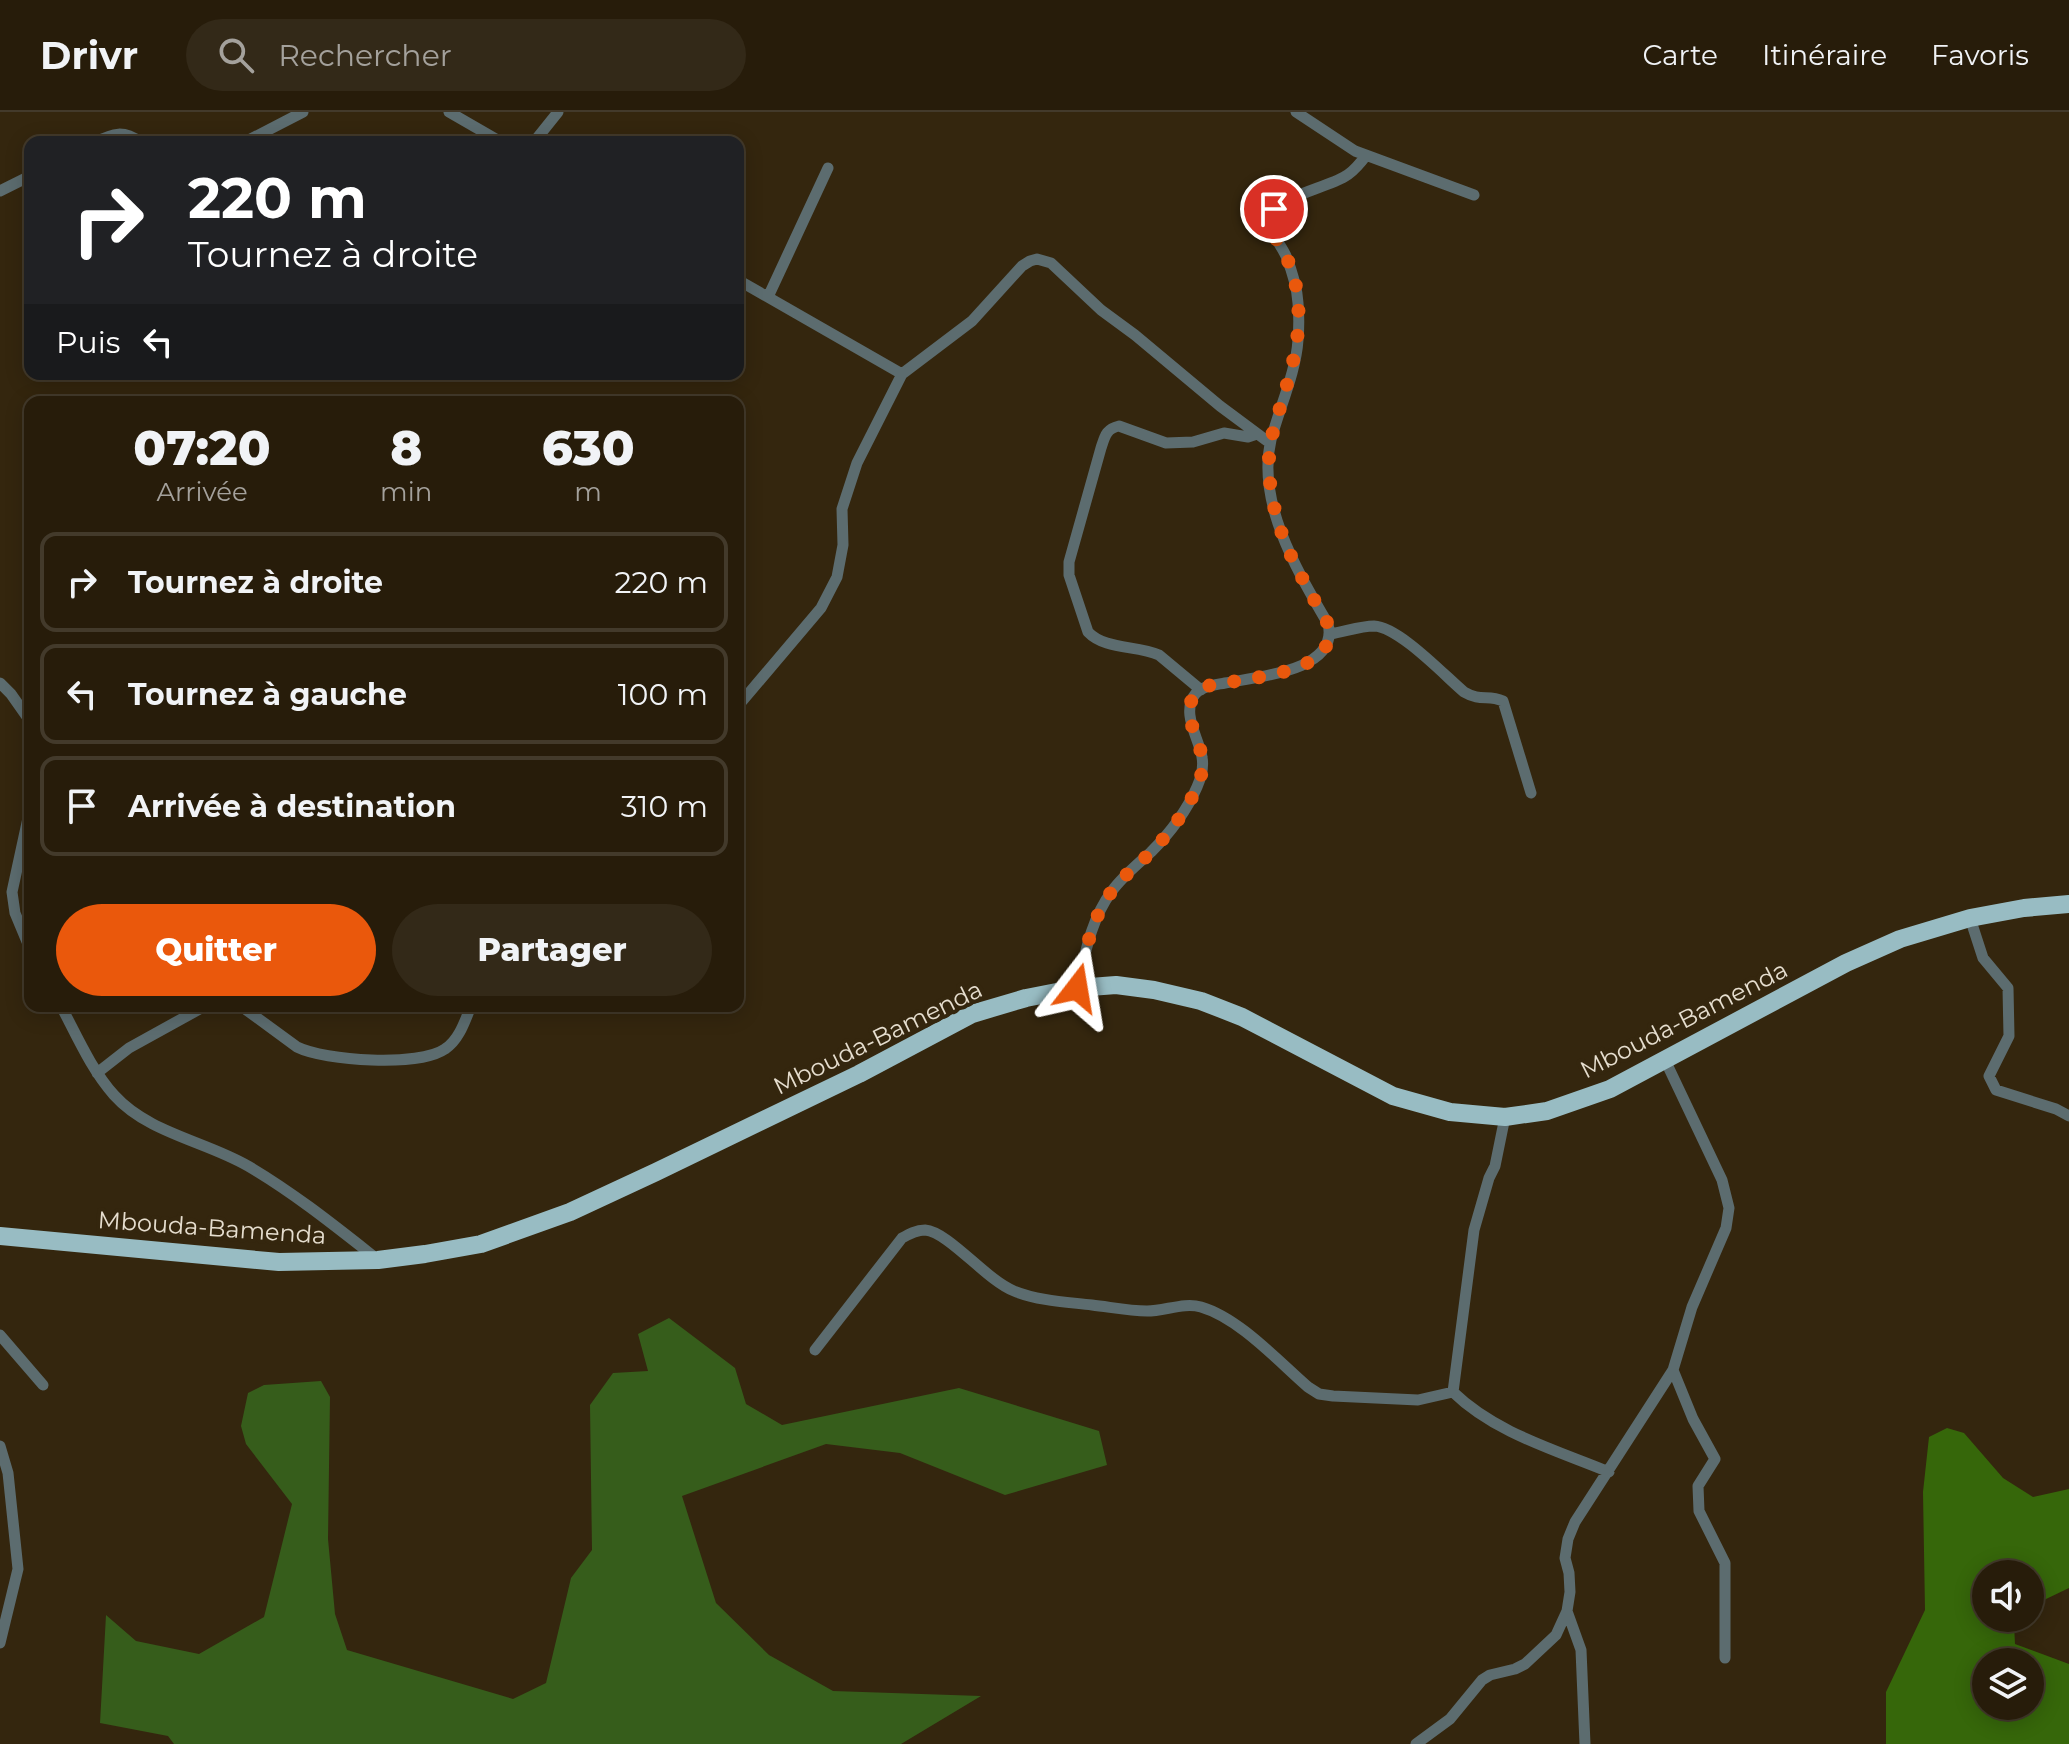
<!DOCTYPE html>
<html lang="fr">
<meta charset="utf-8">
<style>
:root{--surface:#271c0a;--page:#332918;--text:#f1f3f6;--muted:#a4a19c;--line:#433a2b;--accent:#ea580c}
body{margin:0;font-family:Montserrat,sans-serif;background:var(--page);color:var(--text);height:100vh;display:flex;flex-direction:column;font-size:30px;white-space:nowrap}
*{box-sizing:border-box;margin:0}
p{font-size:26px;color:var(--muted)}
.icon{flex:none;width:44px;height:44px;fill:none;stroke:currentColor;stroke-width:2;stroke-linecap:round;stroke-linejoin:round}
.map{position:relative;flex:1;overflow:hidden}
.side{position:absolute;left:24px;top:284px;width:720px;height:616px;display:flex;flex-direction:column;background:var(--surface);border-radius:16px;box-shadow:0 4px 20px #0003,0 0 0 2px var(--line)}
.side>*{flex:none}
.banner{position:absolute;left:24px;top:24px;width:720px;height:244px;border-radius:16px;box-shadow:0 4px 20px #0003,0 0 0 2px var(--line);background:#202124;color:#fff;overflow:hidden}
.tools{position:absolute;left:1972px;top:1448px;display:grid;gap:16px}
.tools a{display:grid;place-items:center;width:72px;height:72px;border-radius:50%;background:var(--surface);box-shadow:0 4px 20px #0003,0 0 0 2px var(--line);font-size:40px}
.pin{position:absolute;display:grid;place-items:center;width:68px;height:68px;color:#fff;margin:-34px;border:4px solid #fff;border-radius:50%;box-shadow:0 2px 8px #0007}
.me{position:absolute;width:88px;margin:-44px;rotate:14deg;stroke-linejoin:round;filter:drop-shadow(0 0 6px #0008)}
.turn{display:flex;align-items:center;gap:28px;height:168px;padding:0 32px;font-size:36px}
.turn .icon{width:104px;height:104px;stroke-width:2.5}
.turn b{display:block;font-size:56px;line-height:68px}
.then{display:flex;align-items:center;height:76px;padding:0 32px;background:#0003;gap:16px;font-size:30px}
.eta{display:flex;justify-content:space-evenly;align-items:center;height:136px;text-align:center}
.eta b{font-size:48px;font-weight:800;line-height:56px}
.action{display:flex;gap:16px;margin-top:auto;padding:16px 32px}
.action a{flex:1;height:92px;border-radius:48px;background:var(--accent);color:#fff;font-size:32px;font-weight:800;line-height:92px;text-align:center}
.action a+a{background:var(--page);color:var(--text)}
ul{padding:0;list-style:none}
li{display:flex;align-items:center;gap:24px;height:100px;margin:0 16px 12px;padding:0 16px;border:4px solid var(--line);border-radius:16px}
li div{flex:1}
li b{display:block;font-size:30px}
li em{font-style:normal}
header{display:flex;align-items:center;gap:48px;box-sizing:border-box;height:112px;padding:0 40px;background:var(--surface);border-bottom:2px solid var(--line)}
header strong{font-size:38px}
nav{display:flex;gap:44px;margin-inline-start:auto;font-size:28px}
.search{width:560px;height:72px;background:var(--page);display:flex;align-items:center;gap:20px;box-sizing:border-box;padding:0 28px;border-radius:44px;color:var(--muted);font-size:30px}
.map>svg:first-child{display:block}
.green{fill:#365d1b}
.forest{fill:#36670a;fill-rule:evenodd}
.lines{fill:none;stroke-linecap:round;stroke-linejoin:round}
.minor{stroke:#5c6c6f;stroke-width:11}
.trunk{stroke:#98bcc3;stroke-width:18}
.route{stroke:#ea580c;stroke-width:14;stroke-dasharray:0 25.2}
.labels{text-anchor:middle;stroke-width:8;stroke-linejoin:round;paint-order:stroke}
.street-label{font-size:24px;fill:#e6decf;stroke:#34260e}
</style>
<header>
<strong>Drivr</strong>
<div class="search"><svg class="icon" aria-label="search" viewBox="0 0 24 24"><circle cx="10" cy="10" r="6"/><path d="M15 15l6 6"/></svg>Rechercher</div>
<nav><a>Carte</a><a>Itinéraire</a><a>Favoris</a></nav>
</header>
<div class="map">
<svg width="2069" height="1632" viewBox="0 0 2069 1632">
<rect width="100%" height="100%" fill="#34260e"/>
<!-- green -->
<path class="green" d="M 669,1206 L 735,1256 L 746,1292 L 782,1313 L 959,1276 L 1099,1319 L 1107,1353 L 1005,1383 L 900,1341 L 826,1332 L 682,1384 L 716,1491 L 769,1543 L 833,1579 L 981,1584 L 901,1632 L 174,1632 L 168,1624 L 100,1611 L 106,1503 L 136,1529 L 199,1542 L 264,1505 L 292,1392 L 246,1332 L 241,1314 L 248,1281 L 264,1273 L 321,1269 L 330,1285 L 328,1427 L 335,1502 L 347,1538 L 513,1587 L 546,1571 L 571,1466 L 592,1438 L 590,1293 L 613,1261 L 648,1259 L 638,1222 Z"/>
<!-- forest -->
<path class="forest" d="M 1947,1316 L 1964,1321 L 2003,1366 L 2033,1385 L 2069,1377 L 2069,1476 L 2046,1487 L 2030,1499 L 2030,1462 L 1986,1462 L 1986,1506 L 2021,1506 L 2014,1512 L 2015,1532 L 2069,1552 L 2069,1632 L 1886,1632 L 1886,1580 L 1925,1498 L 1923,1380 L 1929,1325 ZM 1986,1550 L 2030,1550 L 2030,1594 L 1986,1594 Z"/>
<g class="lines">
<!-- minor -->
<path class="minor" d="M 449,0 L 501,30
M 1296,0 L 1355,39 L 1474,83
M 96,30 C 113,21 124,18 140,30
M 245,30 L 303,0
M 534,30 L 558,0
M 0,79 L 30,64
M 738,168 L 902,262
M 768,185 L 828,56
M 1330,522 C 1344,520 1360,514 1374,514 C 1399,515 1444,563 1464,580 C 1481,590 1488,582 1503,589 L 1531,681
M 0,571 L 11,582 L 30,609
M 1201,578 L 1159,543 C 1137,533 1105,538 1088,520 L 1069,463 L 1069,450 L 1101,336 C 1105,324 1106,317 1119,314 L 1166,331 L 1193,330 L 1224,321 L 1248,325 L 1257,322
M 738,594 L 821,496 L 837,465 L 843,433 L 842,397 L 857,351 L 902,262 L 972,209 L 1022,154 L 1030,149 L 1037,147 L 1051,151 L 1101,198 L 1135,223 L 1220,294 L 1270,331
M 30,697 L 12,780 L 15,801 L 30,837
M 1970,806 L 1983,846 L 2008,876 L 2009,924 L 1989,964 L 1996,978 L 2056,997 L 2069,1004
M 1077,876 C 1085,842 1091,807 1112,779 C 1123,764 1138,752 1151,740 C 1169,722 1187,698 1197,675 C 1201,666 1204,656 1202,645 C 1199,626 1180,600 1196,581 C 1203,574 1215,573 1225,571 C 1256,565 1340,559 1328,512 C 1298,460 1256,391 1271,328 C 1279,297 1296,260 1298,228 C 1299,216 1299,203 1298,191 C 1297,175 1292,159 1286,144 C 1282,135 1274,126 1272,117 C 1270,111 1271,104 1273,99 C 1280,86 1329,74 1344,65 C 1354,60 1359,52 1366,44
M 61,894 C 77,924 91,957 114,983 C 148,1021 205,1029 248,1054 C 294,1081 335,1114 377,1147
M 241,894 L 297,935 C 325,949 419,955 445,937 C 459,928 465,909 471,894
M 97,961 L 129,936 L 205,894
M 1505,1005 L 1495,1054 L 1489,1066 L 1474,1118 L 1453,1280 C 1495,1321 1556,1338 1609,1360
M 0,1223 L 43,1273
M 815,1238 L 902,1126 C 909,1122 916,1118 925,1118 C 949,1120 986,1168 1014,1179 C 1039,1189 1067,1190 1092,1193 C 1110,1195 1129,1199 1147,1199 C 1165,1199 1184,1190 1201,1195 C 1239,1206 1278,1249 1308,1275 L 1319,1282 L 1333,1284 L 1418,1288 L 1453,1280
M 1673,1258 L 1693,1307 L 1715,1347 L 1698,1374 L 1699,1399 L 1725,1451 L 1725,1546
M 0,1334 L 8,1361 L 18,1457 L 0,1531
M 1567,1499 L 1581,1538 L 1585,1632
M 1416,1632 L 1450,1607 L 1482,1568 L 1490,1563 L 1515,1557 L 1525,1552 L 1556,1523 L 1567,1499 L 1570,1480 L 1569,1461 L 1565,1446 L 1568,1427 L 1575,1410 L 1673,1258 L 1692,1195 L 1726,1116 L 1729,1096 L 1722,1068 L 1665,948"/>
<!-- trunk -->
<path class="trunk" d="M 0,1124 L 279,1150 L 378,1148 L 425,1142 L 481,1132 L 570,1100 L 656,1060 L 859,962 L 972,902 L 1026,886 L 1077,876 L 1116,873 L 1154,878 L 1201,889 L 1242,905 L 1393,984 L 1450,1000 L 1505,1005 L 1547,999 L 1610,977 L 1846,851 L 1900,827 L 1970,806 L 2024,796 L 2069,792"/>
</g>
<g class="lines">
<!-- route -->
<path class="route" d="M 1077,876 C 1085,842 1091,807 1112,779 C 1123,764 1139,752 1151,740 C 1169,722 1187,698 1197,675 C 1201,665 1204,656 1202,645 C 1199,626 1180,600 1196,581 C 1204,572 1220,572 1231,570 C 1262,564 1340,558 1328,512 C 1301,464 1276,426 1270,370 C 1269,356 1268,341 1271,328 C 1283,279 1302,241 1298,190 C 1297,173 1292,157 1285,142 C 1281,133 1273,124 1271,115 C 1270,108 1272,103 1274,97"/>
</g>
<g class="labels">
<!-- street labels -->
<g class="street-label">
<text transform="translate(1684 908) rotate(-27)" y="8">Mbouda-Bamenda</text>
<text transform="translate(878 926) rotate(-26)" y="8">Mbouda-Bamenda</text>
<text transform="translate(212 1116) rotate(4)" y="8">Mbouda-Bamenda</text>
</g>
</g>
</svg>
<div class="tools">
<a><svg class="icon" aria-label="sound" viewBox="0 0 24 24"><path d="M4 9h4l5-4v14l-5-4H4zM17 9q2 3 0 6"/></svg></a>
<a><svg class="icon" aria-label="layers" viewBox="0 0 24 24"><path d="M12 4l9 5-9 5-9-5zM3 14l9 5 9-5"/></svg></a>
</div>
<div class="pin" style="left:1274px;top:97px;background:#d93025"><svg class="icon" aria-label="arrive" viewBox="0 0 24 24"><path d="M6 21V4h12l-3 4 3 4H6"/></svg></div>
<svg class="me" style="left:1077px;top:876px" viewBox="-20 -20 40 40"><path d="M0-17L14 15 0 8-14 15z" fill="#ea580c" stroke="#fff" stroke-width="4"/></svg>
<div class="banner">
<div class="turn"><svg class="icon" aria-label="right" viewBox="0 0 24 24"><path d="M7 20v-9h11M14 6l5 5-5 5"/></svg><div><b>220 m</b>Tournez à droite</div></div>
<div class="then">Puis<svg class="icon" aria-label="left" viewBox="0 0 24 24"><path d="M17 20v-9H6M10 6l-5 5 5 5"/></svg></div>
</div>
<section class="side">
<div class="eta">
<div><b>07:20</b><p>Arrivée</p></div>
<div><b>8</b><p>min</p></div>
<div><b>630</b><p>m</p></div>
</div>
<ul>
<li><svg class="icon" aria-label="right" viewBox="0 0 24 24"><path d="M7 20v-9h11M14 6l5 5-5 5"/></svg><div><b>Tournez à droite</b></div><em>220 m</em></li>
<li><svg class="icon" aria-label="left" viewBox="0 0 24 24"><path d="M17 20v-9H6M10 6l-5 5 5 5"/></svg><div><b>Tournez à gauche</b></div><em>100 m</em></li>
<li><svg class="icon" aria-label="arrive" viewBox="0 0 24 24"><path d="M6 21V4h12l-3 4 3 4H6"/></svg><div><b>Arrivée à destination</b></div><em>310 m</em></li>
</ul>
<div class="action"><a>Quitter</a><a>Partager</a></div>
</section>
</div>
